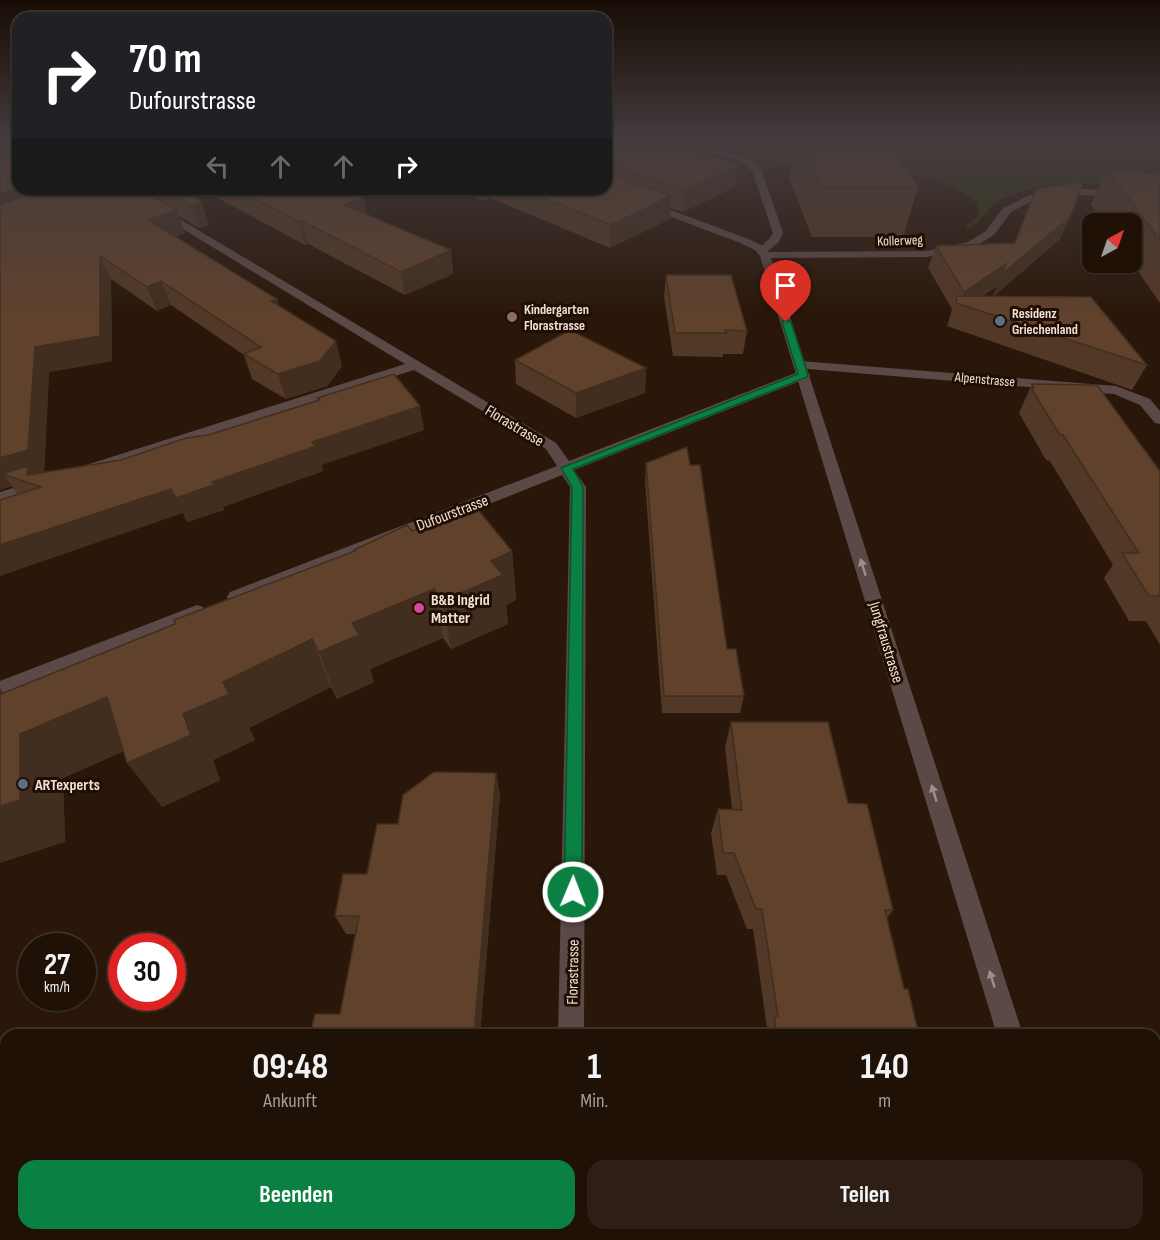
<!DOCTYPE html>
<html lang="de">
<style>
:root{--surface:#201107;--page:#2d1f15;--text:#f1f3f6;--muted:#a29d9b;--line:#3d3128;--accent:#0b8043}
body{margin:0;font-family:"Sofia Sans Condensed",sans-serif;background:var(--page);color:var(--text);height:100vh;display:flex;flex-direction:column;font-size:22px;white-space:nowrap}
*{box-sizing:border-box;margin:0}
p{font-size:20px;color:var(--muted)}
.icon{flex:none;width:33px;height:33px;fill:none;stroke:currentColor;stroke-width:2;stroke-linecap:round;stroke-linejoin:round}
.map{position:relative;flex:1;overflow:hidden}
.panel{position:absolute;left:0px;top:1029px;width:1161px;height:212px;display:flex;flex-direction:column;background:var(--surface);border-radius:18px 18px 0 0;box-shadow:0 2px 4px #0004,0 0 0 2px var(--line)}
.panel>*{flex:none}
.banner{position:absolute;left:12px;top:12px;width:600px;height:183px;border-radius:18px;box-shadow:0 2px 4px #0004,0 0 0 2px var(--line);background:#202124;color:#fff;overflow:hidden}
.needle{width:39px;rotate:40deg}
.fabs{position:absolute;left:1082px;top:213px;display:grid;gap:12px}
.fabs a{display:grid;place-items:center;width:60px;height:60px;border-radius:12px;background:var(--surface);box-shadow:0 2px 4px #0004,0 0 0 2px var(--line);font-size:30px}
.speed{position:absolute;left:18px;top:933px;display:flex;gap:12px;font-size:30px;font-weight:700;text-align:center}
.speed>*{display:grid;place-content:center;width:78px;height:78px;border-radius:50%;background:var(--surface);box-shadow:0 2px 4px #0004,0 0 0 2px var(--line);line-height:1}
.speed small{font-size:15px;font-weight:400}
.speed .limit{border:9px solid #d22;background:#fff;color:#111}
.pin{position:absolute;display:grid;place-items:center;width:51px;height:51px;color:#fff;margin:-62px -26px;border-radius:50% 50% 50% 0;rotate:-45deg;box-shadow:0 0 6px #0007}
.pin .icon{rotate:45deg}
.me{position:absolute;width:66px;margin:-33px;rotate:1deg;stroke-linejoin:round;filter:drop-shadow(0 0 4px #0008)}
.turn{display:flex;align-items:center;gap:21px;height:126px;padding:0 18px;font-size:27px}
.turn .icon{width:78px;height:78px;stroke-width:2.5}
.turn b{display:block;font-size:42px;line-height:51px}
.lanes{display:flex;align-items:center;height:57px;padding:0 18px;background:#0003;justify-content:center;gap:30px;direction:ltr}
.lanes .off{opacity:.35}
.eta{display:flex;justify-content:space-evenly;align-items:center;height:102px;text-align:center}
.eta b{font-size:36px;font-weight:700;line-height:42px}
.button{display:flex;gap:12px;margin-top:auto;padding:12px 18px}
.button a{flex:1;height:69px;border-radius:18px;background:var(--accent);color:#fff;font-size:24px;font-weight:700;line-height:69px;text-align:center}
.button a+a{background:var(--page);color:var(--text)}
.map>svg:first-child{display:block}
.green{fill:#303210}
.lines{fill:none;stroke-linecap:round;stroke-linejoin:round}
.pedestrian{fill:#5b4947;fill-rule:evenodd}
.minor{fill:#5b4947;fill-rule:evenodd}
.tertiary{fill:#5b4947;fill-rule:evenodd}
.wall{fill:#523826;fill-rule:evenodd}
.shaded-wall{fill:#422e1f}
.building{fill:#5f412c;stroke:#422e1f;stroke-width:1.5}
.oneway{fill:#9e8d88}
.route{fill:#0b8043;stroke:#07532c;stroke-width:1.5}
.education-dot{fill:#8d6e63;stroke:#200e02;stroke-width:2}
.service-dot{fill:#5c6f8a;stroke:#200e02;stroke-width:2}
.hotel-dot{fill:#d1479c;stroke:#200e02;stroke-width:2}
.labels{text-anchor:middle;stroke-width:6;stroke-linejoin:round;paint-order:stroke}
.far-street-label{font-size:14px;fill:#efe1d8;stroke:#200e02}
.far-poi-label{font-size:14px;font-weight:bold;fill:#efe1d8;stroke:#200e02;text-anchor:start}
.street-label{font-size:16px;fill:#efe1d8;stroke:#200e02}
.poi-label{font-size:16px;font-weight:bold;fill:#efe1d8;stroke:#200e02;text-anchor:start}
</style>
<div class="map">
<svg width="1160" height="1240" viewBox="0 0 1160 1240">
<rect width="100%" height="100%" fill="#2a1709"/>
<!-- green -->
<path class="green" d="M 660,140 L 1160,140 L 1160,188 C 1110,184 1049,176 1002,199 C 986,207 982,224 968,229 L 965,227 L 979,215 L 977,204 C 945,166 822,166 773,164 L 774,169 L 758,169 L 746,158 L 691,150 Z"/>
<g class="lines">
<!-- pedestrian -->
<path class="pedestrian" d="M 656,140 C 669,140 680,145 693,148 C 718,152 744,148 762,171 L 754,173 C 730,144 685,161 656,140 Z"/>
<!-- minor -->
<path class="minor" d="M 757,168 L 762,171 L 783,233 L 779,242 L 767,252 L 927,251 L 968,242 L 986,231 L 1003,208 L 1030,195 L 1084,189 L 1160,193 L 1160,199 L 1084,195 L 1032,201 L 1011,212 L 994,235 L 976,246 L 927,257 L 765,258 L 761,257 L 761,253 L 757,250 L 770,238 L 773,233 L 752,171 Z
M 117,189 L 129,189 L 556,443 L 569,461 L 798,372 L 808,372 L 810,375 L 808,378 L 574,470 L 586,487 L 584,1035 L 558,1035 L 570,487 L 562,475 L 242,602 L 236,603 L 230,602 L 227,597 L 230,592 L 557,466 L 546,449 L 414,370 L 96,471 L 86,471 L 83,468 L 86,465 L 405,364 Z
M 800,361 L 1116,386 L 1150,399 L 1160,411 L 1160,424 L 1155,423 L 1140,405 L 1114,394 L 795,368 L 793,365 L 795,362 Z
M 39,480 L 47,485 L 44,489 L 0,502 L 0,492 Z
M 197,605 L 203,607 L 206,612 L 203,617 L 0,697 L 0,681 Z
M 554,1234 L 584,1234 L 584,1240 L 554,1240 Z"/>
<!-- tertiary -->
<path class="tertiary" d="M 606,186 L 746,238 L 763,246 L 770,255 L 1023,1035 L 997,1035 L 760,256 L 755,250 L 738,242 L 602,191 L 600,189 L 606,189 Z
M 1057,1234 L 1087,1234 L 1089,1240 L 1059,1240 Z"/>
</g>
<!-- wall -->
<path class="wall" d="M 0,140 L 18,189 L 190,189 L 201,202 L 209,225 L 199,228 L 179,216 L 185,233 L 175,237 L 280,307 L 342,366 L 327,386 L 286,399 L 252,379 L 244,355 L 171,305 L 157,311 L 111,279 L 112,361 L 49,372 L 44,472 L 121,460 L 208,435 L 317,400 L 317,398 L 424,430 L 321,465 L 323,471 L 223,507 L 224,510 L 187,522 L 183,513 L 17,494 L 12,486 L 0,490 Z
M 606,140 L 735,187 L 683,212 L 670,208 L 670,219 L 610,248 L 491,198 L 483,201 L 454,189 L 606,189 Z
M 796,140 L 887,140 L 918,187 L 903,237 L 812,237 L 789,178 Z
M 1107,170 L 1160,174 L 1160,303 L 1131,261 L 1131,224 L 1105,224 L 1091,204 Z
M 201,189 L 343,189 L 363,198 L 367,215 L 451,250 L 453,274 L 405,295 L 308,244 L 305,245 Z
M 1070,217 L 1060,239 L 994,296 L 1147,365 L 1132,390 L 947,326 L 949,320 L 952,309 L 928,268 L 936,246 L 1015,243 ZM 997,286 L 993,296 L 983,296 Z
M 666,275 L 747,331 L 743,354 L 723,354 L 723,357 L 673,356 L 664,297 Z
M 515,360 L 646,368 L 645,393 L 576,418 L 516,384 Z
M 1032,384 L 1160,471 L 1160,645 L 1146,621 L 1129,621 L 1104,578 L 1113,565 L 1050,461 L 1046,460 L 1019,413 Z
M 646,463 L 690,465 L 727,649 L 744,696 L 740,713 L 662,713 L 645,481 Z
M 412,531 L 512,551 L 516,600 L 506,605 L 508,624 L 451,649 L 443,638 L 370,669 L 374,682 L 337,699 L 331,687 L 249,728 L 255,740 L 213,760 L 220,780 L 162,807 L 124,751 L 63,778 L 65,842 L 4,693 Z
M 731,722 L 848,803 L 893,910 L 887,918 L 904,989 L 919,1035 L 764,1035 L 764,1032 L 767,1028 L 753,929 L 747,929 L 726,875 L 717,875 L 711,833 L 718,809 L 732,809 L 725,747 Z
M 496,773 L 500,795 L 480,1035 L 310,1035 L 340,1014 L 355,934 L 346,934 L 335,916 L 367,874 L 398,824 Z
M 783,1234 L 963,1234 L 964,1240 L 785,1240 Z"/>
<!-- shaded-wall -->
<path class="shaded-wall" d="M 738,165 L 735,187 L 683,212 L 685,190 Z
M 18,187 L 18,189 L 80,189 L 0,221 L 0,194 Z
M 482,189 L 491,189 L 491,198 L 483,201 Z
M 671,196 L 670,219 L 610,248 L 611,225 Z
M 363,198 L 368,221 L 344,205 Z
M 201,202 L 209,225 L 199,228 L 191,206 Z
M 177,210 L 185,233 L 157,243 L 148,220 Z
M 1070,217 L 1060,239 L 993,297 L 1002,274 Z
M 302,221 L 308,244 L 305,245 L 299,222 Z
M 451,250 L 453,274 L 405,295 L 401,272 Z
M 100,256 L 111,279 L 112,361 L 49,372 L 44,476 L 3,474 L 12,486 L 0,490 L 0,458 L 35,347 Z
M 1006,264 L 997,286 L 968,307 L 960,304 L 964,292 Z
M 161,281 L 171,305 L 157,311 L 147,287 Z
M 277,299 L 285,323 L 271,301 Z
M 336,341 L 342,366 L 327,386 L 286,399 L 278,374 Z
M 646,368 L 645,393 L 576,418 L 576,393 Z
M 420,406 L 424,430 L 321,465 L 323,471 L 223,507 L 224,510 L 187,522 L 183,513 L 0,576 L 0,545 L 171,489 L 212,482 L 312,442 Z
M 512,551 L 516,600 L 506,605 L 508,624 L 451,649 L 442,601 L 491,561 Z
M 434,589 L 443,638 L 370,669 L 374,682 L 337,699 L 319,652 L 352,623 Z
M 312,639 L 331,687 L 249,728 L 255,740 L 213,760 L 220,780 L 162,807 L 127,763 L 183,714 L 223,682 Z
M 0,689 L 36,727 L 107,697 L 142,743 L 63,778 L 65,842 L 0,863 L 0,806 L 20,734 L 1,694 Z
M 496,773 L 500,795 L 480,1035 L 474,1035 Z
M 457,1234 L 464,1234 L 464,1240 L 457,1240 Z"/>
<!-- building -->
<path class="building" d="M 0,140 L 18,140 L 18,187 L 0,194 Z
M 606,140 L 661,140 L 738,165 L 685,190 L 606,163 Z
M 801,140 L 887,140 L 918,187 L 823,187 Z
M 1107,170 L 1160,174 L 1160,240 Z
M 606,173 L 671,196 L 611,225 L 521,189 L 606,189 Z
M 1083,182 L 1070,217 L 1002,274 L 1006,264 L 964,292 L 936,246 L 1015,243 L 1036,189 Z
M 39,189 L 141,189 L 177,210 L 148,220 L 277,299 L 271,301 L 336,341 L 320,361 L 278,374 L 244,354 L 261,347 L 161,281 L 147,287 L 100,256 L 100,336 L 35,347 L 28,450 L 0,458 L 0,205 Z
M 163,189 L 190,189 L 201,202 L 191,206 Z
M 236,189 L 343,189 L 363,198 L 344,205 L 451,250 L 401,272 L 302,221 L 299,222 Z
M 666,275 L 731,275 L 747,331 L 725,330 L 726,333 L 675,333 Z
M 957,296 L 1091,297 L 1147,365 L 956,303 Z
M 570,330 L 646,368 L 576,393 L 515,360 Z
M 394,374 L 420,406 L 312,442 L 316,446 L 212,482 L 213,485 L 176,498 L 171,489 L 0,545 L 0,500 L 41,487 L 3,474 L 28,466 L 27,475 L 121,460 L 186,438 L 208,435 L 320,400 L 317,398 Z
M 1032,384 L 1097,385 L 1160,471 L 1160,596 L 1149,596 L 1122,553 L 1139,553 L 1063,435 L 1060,435 L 1031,388 L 1034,388 Z
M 687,447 L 690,465 L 700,465 L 727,649 L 736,649 L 744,696 L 664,696 L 646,463 Z
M 475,506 L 512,551 L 491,561 L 503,575 L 442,601 L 434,589 L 352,623 L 359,635 L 319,652 L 312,639 L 223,682 L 229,694 L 183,714 L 191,735 L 127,763 L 107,697 L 20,734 L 20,800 L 0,806 L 0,689 L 1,694 L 175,624 L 174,620 L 355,551 L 354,550 L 407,525 L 412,531 Z
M 731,722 L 828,722 L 848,803 L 867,804 L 893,910 L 885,910 L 904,989 L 908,989 L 919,1035 L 777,1035 L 774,1016 L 778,1016 L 762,909 L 756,909 L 734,853 L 723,853 L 718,809 L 742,810 Z
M 434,772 L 496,773 L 474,1035 L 310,1035 L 315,1014 L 340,1014 L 359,916 L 335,916 L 343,874 L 367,874 L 377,824 L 398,824 L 403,795 Z
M 299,1234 L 457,1234 L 457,1240 L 298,1240 Z
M 798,1234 L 963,1234 L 964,1240 L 801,1240 Z"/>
<!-- one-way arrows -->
<defs><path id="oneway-solid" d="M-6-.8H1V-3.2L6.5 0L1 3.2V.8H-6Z" transform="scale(1.5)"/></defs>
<g class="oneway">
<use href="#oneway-solid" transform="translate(863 567) rotate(-107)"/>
<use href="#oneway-solid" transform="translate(934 793) rotate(-107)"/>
<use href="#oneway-solid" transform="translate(992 979) rotate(-107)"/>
</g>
<!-- sky -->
<linearGradient id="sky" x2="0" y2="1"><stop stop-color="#170d05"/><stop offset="0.45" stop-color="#443c3e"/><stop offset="1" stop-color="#443c3e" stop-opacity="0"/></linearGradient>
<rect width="1160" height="314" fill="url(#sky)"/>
<!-- route -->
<path class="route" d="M 786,320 L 791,322 L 808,375 L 807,377 L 573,469 L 583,487 L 582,892 L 579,898 L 573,901 L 566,898 L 564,892 L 572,487 L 561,468 L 798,374 L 782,322 Z"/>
<!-- markers -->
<circle class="education-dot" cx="512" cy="317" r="6"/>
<g class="service-dot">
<circle cx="1000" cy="321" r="6"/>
<circle cx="23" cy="784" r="6"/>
</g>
<circle class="hotel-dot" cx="419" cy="608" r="6"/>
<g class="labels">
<!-- far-street labels -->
<g class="far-street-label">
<text transform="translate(900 240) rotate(-2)" y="5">Kollerweg</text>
<text transform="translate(985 379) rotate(5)" y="5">Alpenstrasse</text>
</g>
<!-- far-poi labels -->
<g class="far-poi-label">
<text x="524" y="314">Kindergarten<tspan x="524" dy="16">Florastrasse</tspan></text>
<text x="1012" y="318">Residenz<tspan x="1012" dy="16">Griechenland</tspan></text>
</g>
<!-- street labels -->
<g class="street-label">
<text transform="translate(515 425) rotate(31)" y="6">Florastrasse</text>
<text transform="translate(452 512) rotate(-21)" y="6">Dufourstrasse</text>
<text transform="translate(887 642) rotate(73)" y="6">Jungfraustrasse</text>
<text transform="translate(572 972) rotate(-89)" y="6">Florastrasse</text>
</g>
<!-- poi labels -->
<g class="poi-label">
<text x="431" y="605">B&amp;B Ingrid<tspan x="431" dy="18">Matter</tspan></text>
<text x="35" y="790">ARTexperts</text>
</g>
</g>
</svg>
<div class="fabs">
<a><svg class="needle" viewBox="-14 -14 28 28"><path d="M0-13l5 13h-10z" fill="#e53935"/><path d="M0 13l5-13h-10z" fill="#a29d9b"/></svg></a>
</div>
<div class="speed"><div>27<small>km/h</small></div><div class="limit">30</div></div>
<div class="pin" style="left:786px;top:322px;background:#d93025"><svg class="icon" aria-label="arrive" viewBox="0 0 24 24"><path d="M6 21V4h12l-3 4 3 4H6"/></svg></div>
<svg class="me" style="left:573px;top:892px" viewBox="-20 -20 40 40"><circle r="17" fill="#0b8043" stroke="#fff" stroke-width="3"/><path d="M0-11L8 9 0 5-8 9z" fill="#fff"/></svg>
<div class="banner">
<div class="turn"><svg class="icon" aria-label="right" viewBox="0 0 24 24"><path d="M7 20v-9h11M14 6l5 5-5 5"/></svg><div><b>70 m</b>Dufourstrasse</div></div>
<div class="lanes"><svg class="icon off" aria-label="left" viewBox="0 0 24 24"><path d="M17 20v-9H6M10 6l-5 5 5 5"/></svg><svg class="icon off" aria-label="ahead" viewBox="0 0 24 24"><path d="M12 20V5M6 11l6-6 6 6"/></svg><svg class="icon off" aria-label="ahead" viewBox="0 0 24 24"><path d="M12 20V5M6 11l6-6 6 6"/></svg><svg class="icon" aria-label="right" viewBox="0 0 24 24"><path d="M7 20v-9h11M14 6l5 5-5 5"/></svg></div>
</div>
<section class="panel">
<div class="eta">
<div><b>09:48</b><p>Ankunft</p></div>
<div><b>1</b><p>Min.</p></div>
<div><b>140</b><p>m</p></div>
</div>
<div class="button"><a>Beenden</a><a>Teilen</a></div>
</section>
</div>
